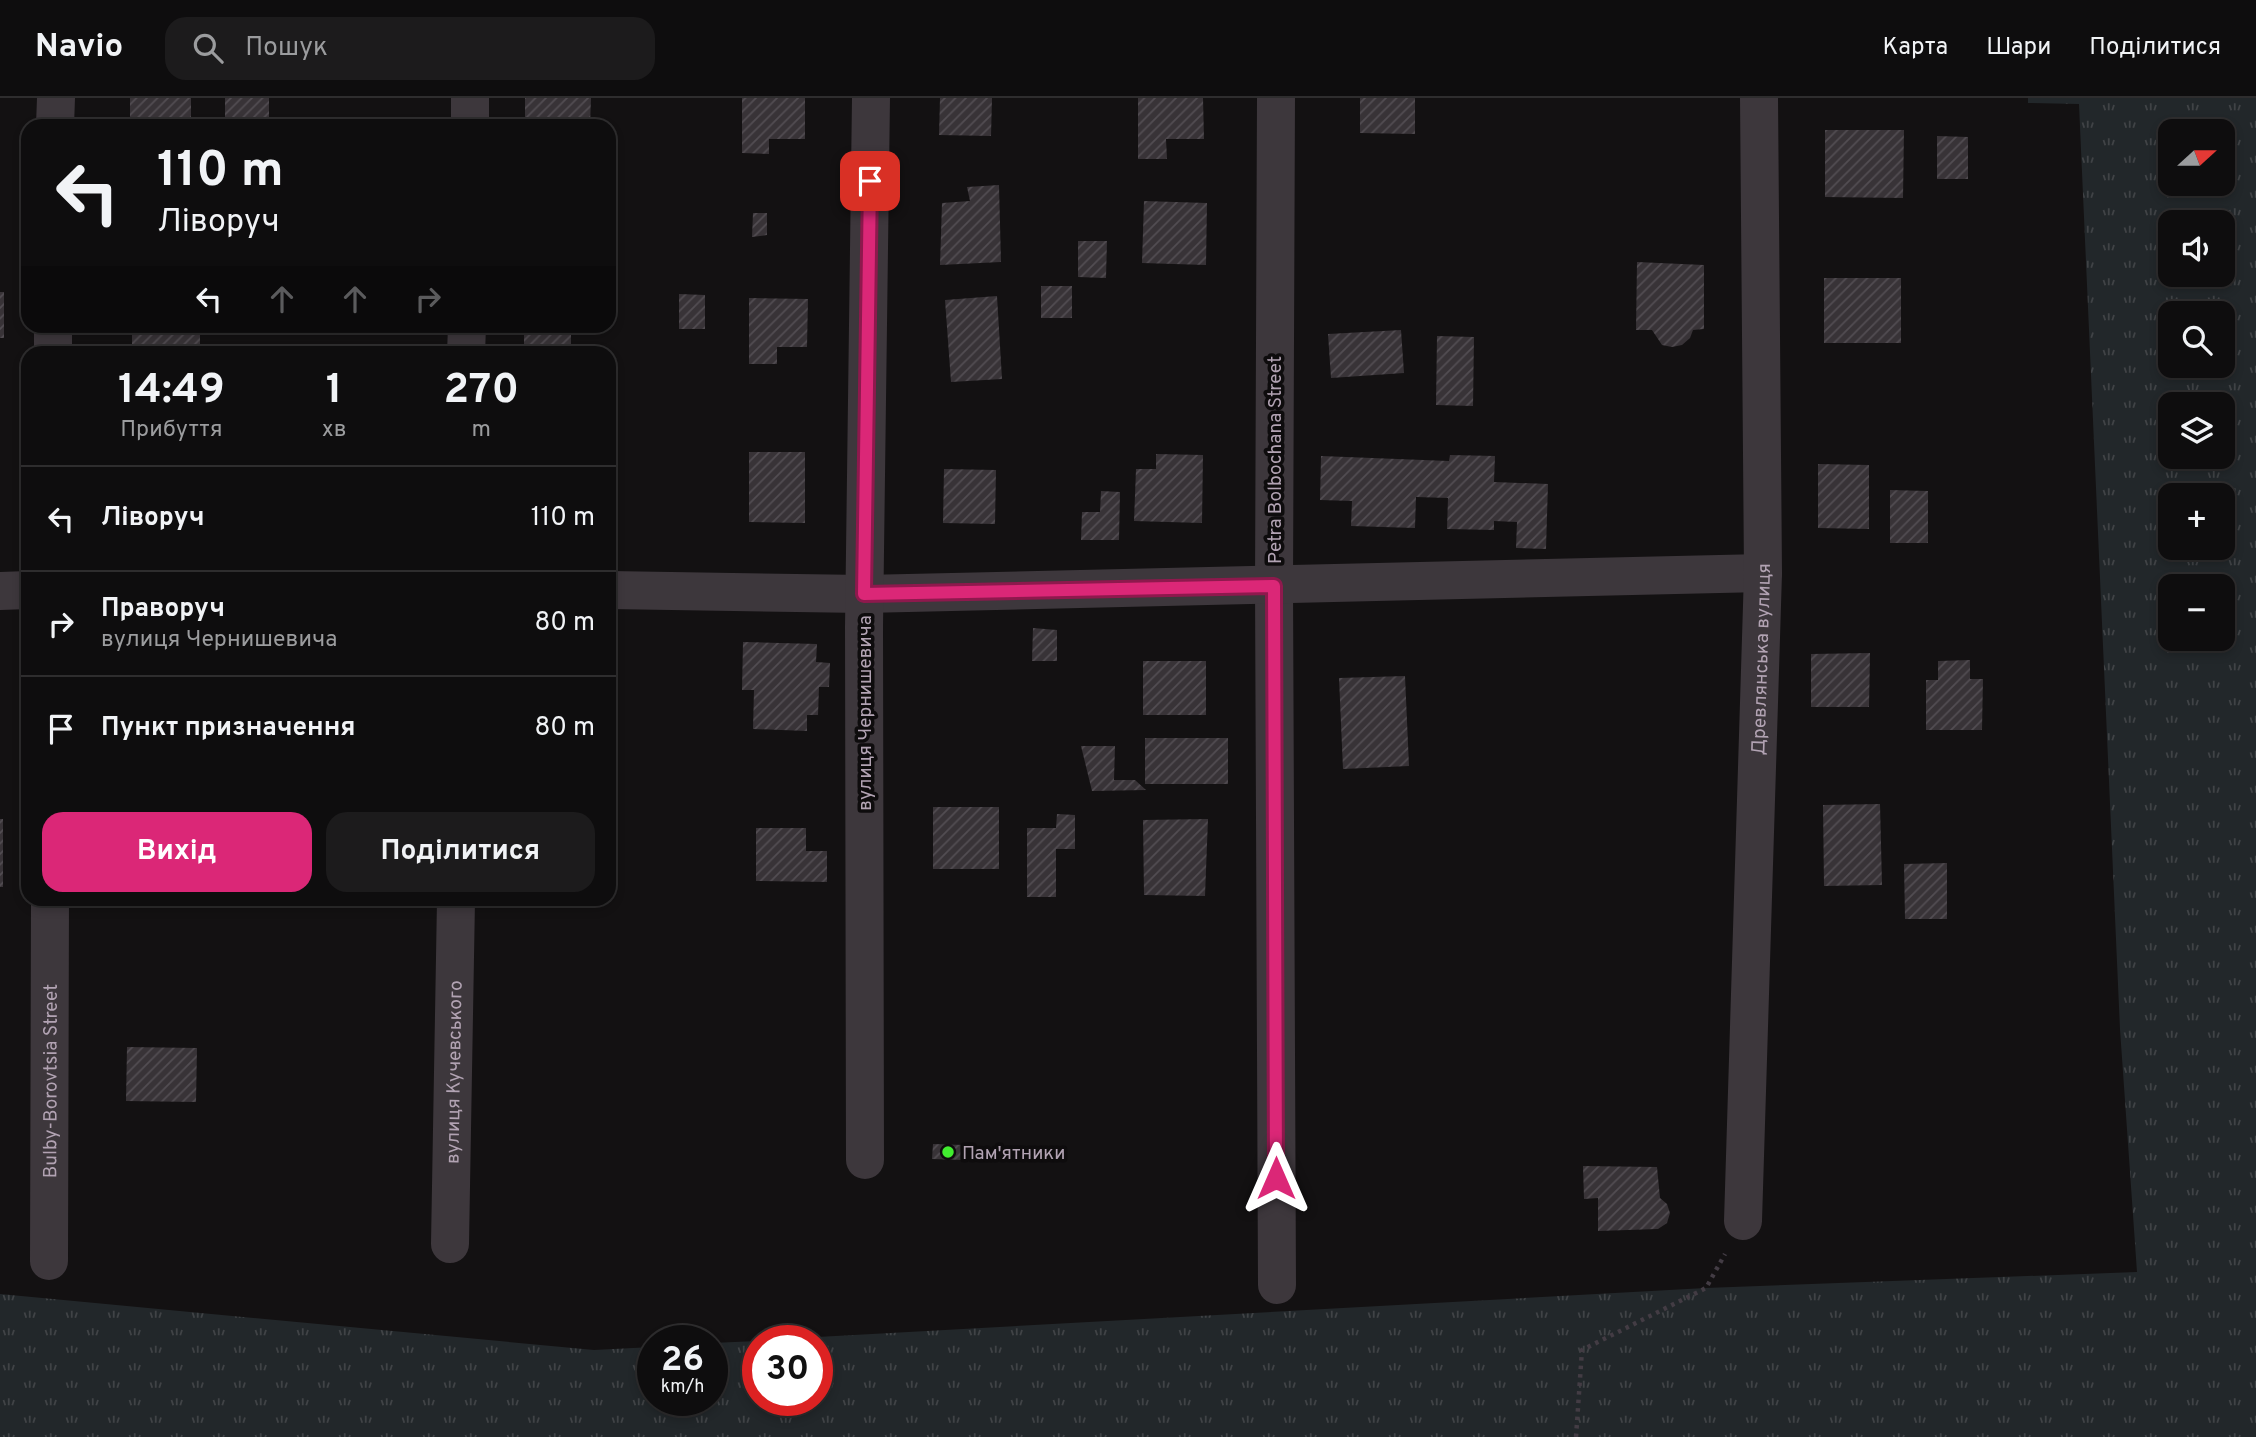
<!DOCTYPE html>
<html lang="uk">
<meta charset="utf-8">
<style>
:root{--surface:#0e0d0e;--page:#1c1b1c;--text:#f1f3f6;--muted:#9b9c9e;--line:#2e2d2e;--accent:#db2777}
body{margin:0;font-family:Overpass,sans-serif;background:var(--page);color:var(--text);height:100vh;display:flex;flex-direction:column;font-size:26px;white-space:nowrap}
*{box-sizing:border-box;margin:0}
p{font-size:23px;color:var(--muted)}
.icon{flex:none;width:38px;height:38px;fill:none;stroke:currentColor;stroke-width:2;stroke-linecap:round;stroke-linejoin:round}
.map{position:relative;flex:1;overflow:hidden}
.drawer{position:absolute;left:21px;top:248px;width:595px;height:560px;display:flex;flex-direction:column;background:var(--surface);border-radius:21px;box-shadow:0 4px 10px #0003,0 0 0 2px var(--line)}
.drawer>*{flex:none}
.hud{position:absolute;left:21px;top:21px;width:595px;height:214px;border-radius:21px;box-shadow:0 4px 10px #0003,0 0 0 2px var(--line);background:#0e0d0e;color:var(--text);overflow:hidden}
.needle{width:46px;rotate:69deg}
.tools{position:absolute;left:2158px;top:21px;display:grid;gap:14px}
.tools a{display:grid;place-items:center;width:77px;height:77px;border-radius:14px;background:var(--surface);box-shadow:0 4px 10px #0003,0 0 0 2px var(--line);font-size:35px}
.speed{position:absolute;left:637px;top:1227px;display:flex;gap:14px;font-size:35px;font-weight:700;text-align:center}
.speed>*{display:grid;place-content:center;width:91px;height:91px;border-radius:50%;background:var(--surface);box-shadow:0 4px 10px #0003,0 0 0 2px var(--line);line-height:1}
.speed small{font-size:18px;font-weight:400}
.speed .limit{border:10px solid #d22;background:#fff;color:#111}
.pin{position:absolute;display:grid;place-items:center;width:60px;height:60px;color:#fff;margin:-30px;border-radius:14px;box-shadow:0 4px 10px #0006}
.me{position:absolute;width:77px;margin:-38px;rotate:0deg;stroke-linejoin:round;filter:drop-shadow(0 0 5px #0008)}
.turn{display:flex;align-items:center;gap:24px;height:147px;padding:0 21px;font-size:32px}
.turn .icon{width:91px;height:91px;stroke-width:2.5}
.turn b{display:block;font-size:49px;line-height:60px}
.lanes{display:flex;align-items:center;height:66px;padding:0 21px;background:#0003;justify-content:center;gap:35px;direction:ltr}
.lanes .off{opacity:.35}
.eta{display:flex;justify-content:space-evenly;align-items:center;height:119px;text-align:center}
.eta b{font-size:42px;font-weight:700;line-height:49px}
.button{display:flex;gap:14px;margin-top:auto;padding:14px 21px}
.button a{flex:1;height:80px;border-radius:21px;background:var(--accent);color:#fff;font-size:28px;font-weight:700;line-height:80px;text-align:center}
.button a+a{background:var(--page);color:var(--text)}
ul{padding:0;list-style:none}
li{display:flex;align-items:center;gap:21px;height:105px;padding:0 21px;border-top:2px solid var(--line)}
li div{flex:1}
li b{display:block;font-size:26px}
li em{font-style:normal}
header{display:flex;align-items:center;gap:42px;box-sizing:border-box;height:98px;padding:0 35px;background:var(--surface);border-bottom:2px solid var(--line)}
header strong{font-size:33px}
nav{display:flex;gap:38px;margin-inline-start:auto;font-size:24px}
.search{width:490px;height:63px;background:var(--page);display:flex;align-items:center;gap:18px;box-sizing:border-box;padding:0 24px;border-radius:21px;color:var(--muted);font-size:26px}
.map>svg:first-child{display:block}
.grass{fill:url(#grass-tufts);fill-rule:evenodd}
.building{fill:url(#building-hatch)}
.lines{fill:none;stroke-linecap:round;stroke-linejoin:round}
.path{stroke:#433c44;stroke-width:4.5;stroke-dasharray:3.5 5;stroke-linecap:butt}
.minor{stroke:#3d373c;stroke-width:38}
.route-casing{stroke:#8e194d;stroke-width:18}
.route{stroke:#db2777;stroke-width:12}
.poi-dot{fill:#41ed2f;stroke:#0e0c0d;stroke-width:2.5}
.labels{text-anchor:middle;stroke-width:7;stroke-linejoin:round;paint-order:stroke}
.street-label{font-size:19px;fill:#b2a3b3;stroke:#0e0c0d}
.poi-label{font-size:19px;fill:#b2a3b3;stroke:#0e0c0d;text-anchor:start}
</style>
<header>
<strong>Navio</strong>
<div class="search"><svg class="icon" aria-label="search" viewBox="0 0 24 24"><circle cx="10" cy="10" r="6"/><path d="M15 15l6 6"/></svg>Пошук</div>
<nav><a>Карта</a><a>Шари</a><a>Поділитися</a></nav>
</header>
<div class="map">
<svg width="2256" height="1339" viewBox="0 0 2256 1339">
<defs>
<pattern id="grass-tufts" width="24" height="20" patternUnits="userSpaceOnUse" patternTransform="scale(1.75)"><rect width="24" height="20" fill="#22272a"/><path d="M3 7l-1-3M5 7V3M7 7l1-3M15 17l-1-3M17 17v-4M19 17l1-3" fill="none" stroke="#404346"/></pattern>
<pattern id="building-hatch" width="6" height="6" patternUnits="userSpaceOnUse" patternTransform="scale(1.75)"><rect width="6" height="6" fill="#383337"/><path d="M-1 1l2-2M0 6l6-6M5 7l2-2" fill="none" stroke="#524d52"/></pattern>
</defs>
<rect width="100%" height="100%" fill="#131112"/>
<!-- grass -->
<path class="grass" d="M 2028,0 L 2256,0 L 2256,1339 L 0,1339 L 0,1196 L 594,1252 L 653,1249 L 653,1302 L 712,1302 L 712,1245 L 758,1243 L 758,1302 L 817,1302 L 817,1242 L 763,1242 L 1706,1190 L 2137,1174 L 2120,931 L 2079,6 L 2028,5 ZM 2170,33 L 2222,33 L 2222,86 L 2170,86 ZM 2222,124 L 2222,177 L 2170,177 L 2170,124 ZM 2222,215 L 2222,268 L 2170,268 L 2170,215 ZM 2170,306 L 2222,306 L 2222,359 L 2170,359 ZM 2222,397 L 2222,450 L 2170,450 L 2170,397 ZM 2222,488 L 2222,541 L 2170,541 L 2170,488 Z"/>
<!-- building -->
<path class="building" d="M 130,0 L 191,0 L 191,28 L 130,28 Z
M 225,0 L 269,0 L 269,28 L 225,28 Z
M 525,0 L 591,0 L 590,28 L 525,28 Z
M 742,0 L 805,0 L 805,41 L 769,41 L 769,56 L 742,55 Z
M 940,0 L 992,0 L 991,38 L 939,37 Z
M 1138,0 L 1203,0 L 1204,41 L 1166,41 L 1167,61 L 1138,61 Z
M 1360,0 L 1415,0 L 1415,36 L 1360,35 Z
M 1825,32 L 1904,32 L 1903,100 L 1825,99 Z
M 1937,38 L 1968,39 L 1968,81 L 1937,81 Z
M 999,87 L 1001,164 L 940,167 L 942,105 L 970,103 L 967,89 Z
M 1144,103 L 1207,105 L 1206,167 L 1142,165 Z
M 753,115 L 767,115 L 767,137 L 752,139 Z
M 1078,143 L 1107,143 L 1106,180 L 1078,179 Z
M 1637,164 L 1704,167 L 1704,231 L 1693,232 L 1690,240 L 1682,247 L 1672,249 L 1662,247 L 1652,232 L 1636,232 Z
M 1824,180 L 1901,180 L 1901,245 L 1824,245 Z
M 1041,188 L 1072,188 L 1072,220 L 1041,220 Z
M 0,194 L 4,194 L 4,240 L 0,240 Z
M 679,196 L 705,197 L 705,231 L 679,231 Z
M 997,198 L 1002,281 L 951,284 L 945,202 Z
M 749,200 L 808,201 L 807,249 L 777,249 L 777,266 L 749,266 Z
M 132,228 L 200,228 L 200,256 L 132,256 Z
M 524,228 L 571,228 L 571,256 L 524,256 Z
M 1401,232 L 1404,275 L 1331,280 L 1328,236 Z
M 1437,238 L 1474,239 L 1473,308 L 1436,307 Z
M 749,354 L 805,354 L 805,425 L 749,424 Z
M 1156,356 L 1203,357 L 1202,425 L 1134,423 L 1136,371 L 1156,371 Z
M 1450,357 L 1495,358 L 1494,384 L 1548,386 L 1546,451 L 1516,450 L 1517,424 L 1494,423 L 1494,432 L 1447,431 L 1448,400 L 1416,399 L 1415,430 L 1351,428 L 1352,403 L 1320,402 L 1321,358 L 1449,363 Z
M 1818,366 L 1869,367 L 1869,431 L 1818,430 Z
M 944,371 L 996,372 L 995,426 L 943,425 Z
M 1890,392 L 1928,393 L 1928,445 L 1890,445 Z
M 1101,393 L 1120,394 L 1119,442 L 1081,442 L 1082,414 L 1100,414 Z
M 1033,530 L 1057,532 L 1057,563 L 1032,563 Z
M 743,544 L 817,546 L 816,564 L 830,565 L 829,589 L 819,589 L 818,617 L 807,617 L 807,633 L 753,631 L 754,592 L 742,592 Z
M 1870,555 L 1869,609 L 1811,609 L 1811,556 Z
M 1970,562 L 1970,581 L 1983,581 L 1982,632 L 1926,632 L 1926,582 L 1938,582 L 1938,563 Z
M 1143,563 L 1206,563 L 1206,617 L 1143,617 Z
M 1405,578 L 1409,668 L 1343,671 L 1339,580 Z
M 1145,640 L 1228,640 L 1228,686 L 1145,686 Z
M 1081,648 L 1115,648 L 1114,682 L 1135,682 L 1146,692 L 1092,693 Z
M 1880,706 L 1882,787 L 1824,788 L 1823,707 Z
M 933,709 L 999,709 L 999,771 L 933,771 Z
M 1057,716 L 1075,717 L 1075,751 L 1056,751 L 1056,799 L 1027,799 L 1027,730 L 1056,730 Z
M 0,721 L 3,721 L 3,789 L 0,789 Z
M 1208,721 L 1205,798 L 1144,797 L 1143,722 Z
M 756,730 L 806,730 L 806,753 L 827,753 L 827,784 L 756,783 Z
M 1947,765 L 1947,821 L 1905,821 L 1904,766 Z
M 127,949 L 197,950 L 196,1004 L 126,1003 Z
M 933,1046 L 964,1047 L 963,1062 L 932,1061 Z
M 1583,1068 L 1657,1069 L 1660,1100 L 1667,1106 L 1670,1115 L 1667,1125 L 1658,1131 L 1598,1133 L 1598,1100 L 1584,1101 Z"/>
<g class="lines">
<!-- path -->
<path class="path" d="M 1576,1339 L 1582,1252 L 1706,1190 L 1725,1156"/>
<!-- minor -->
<g class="minor">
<path d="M 1276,0 L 1274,488 L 1277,1187"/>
<path d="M 55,28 L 56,0"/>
<path d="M 470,28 L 470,0"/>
<path d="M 53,256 L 53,228"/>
<path d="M 466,256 L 467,228"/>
<path d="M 609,492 L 864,496 L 1763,475"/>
<path d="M 0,493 L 28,492"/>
<path d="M 865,1062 L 864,529 L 871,0"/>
<path id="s1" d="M 1743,1123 L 1763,475 L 1759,0"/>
<path id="s2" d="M 450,1146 L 456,802"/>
<path id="s3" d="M 49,1163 L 50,802"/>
</g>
</g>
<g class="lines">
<defs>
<path id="route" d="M 870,83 L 864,496 L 1274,488 L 1276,1080"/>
</defs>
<!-- route casing -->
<use href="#route" class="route-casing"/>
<!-- route -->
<use href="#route" class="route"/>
</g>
<!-- markers -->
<circle class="poi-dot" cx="948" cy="1054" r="7"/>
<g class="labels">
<!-- street labels -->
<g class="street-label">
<text transform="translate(1274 362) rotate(-90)" y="7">Petra Bolbochana Street</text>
<text dy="7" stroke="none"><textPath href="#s1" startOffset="562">Древлянська вулиця</textPath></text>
<text transform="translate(864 615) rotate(-90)" y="7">вулиця Чернишевича</text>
<text dy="7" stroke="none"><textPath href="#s2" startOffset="172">вулиця Кучевського</textPath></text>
<text dy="7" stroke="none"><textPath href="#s3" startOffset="180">Bulby-Borovtsia Street</textPath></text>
</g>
<!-- poi labels -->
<g class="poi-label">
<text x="962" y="1061">Пам'ятники</text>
</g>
</g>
</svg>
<div class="tools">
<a><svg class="needle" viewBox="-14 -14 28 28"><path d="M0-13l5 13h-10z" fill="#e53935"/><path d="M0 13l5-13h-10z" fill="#9b9c9e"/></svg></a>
<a><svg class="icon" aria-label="sound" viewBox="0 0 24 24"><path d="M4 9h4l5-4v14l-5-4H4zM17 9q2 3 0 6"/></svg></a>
<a><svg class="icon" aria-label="search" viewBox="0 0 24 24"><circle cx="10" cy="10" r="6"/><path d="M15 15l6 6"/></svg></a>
<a><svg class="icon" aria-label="layers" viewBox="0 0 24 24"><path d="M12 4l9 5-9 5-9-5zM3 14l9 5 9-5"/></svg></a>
<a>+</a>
<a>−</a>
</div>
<div class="speed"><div>26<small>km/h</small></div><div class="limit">30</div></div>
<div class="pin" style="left:870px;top:83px;background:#d93025"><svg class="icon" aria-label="arrive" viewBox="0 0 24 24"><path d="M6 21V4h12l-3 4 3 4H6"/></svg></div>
<svg class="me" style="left:1276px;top:1080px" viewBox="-20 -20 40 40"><path d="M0-17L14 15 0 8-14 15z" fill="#db2777" stroke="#fff" stroke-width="4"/></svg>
<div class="hud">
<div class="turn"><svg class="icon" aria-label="left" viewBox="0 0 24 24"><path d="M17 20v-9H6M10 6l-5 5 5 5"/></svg><div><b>110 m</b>Ліворуч</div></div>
<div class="lanes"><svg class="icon" aria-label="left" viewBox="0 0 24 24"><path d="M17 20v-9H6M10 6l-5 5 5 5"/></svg><svg class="icon off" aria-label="ahead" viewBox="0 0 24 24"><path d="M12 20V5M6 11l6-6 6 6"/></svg><svg class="icon off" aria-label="ahead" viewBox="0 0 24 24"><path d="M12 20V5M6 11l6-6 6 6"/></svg><svg class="icon off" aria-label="right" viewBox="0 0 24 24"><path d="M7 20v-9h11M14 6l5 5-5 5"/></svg></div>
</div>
<section class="drawer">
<div class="eta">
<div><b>14:49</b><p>Прибуття</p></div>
<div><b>1</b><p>хв</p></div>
<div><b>270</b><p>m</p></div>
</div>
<ul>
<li><svg class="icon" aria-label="left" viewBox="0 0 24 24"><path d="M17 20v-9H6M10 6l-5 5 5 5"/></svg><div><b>Ліворуч</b></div><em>110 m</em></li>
<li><svg class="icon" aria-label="right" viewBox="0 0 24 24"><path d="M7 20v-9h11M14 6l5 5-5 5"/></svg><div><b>Праворуч</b><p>вулиця Чернишевича</p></div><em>80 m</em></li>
<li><svg class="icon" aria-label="arrive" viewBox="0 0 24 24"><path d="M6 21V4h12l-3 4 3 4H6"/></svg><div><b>Пункт призначення</b></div><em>80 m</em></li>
</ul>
<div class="button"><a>Вихід</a><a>Поділитися</a></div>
</section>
</div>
